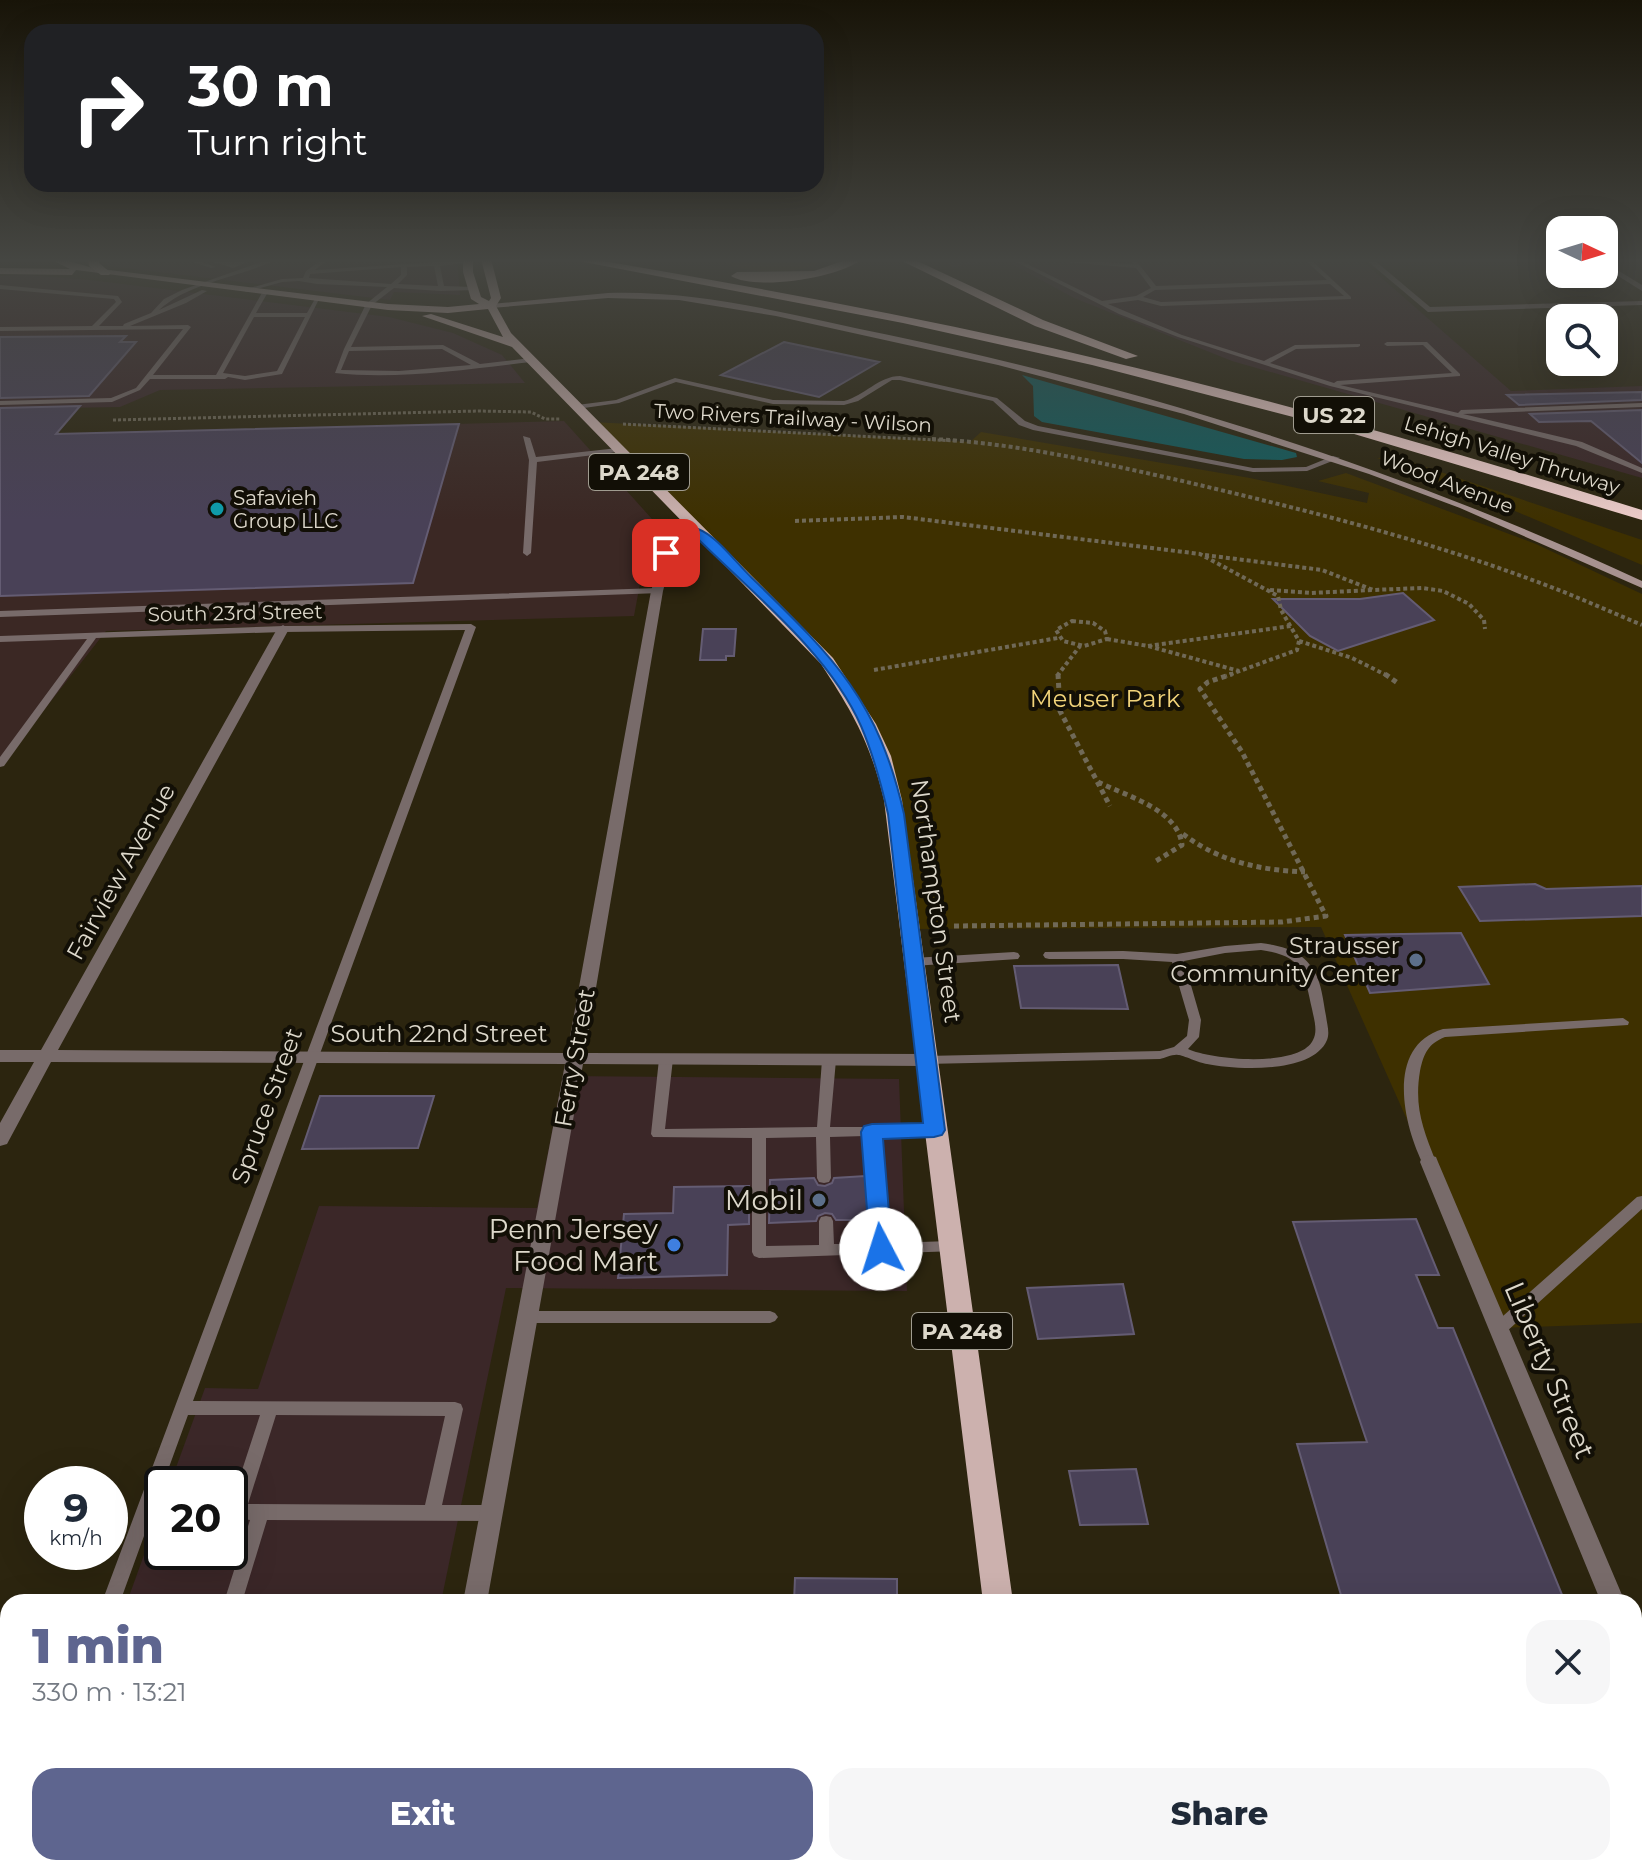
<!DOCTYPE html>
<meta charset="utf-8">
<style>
:root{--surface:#fff;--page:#f6f6f7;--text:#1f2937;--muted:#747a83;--accent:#5e658f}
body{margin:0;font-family:Montserrat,sans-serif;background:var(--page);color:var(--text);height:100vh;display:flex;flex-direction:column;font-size:30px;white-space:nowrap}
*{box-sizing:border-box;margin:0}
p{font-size:26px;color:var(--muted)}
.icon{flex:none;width:44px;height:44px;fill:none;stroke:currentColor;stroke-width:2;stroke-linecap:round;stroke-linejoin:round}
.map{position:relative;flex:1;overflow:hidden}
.side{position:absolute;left:0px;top:1594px;width:1642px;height:282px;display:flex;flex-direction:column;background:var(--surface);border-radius:24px 24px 0 0;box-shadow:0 8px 32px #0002}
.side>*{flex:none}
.banner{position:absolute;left:24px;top:24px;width:800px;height:168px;border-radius:24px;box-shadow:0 8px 32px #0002;background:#202124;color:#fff;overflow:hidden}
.needle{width:52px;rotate:94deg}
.fabs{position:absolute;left:1546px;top:216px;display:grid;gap:16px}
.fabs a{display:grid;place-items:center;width:72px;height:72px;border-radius:16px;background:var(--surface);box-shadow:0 8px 32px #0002;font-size:40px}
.speed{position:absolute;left:24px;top:1466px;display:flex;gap:16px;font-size:40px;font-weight:700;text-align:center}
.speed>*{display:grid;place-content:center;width:104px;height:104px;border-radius:50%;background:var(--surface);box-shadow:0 8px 32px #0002;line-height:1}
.speed small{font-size:20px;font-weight:400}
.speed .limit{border:4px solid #111;border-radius:12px;background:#fff;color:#111}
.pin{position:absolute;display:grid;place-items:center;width:68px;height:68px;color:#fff;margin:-34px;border-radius:16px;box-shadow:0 4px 12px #0006}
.me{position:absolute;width:88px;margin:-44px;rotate:355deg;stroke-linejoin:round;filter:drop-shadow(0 0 6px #0008)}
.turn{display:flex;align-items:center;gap:28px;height:168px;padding:0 32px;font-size:36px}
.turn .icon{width:104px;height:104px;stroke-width:2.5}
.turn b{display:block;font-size:56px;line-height:68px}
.round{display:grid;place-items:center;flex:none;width:84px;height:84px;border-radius:24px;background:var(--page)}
.overview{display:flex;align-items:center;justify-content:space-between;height:136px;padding:0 32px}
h1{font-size:48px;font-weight:800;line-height:60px;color:var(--accent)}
.action{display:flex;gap:16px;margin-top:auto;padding:16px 32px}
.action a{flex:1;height:92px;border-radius:24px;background:var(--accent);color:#fff;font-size:32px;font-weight:800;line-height:92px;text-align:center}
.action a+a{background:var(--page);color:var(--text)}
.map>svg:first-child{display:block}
.commercial{fill:#3b2728}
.industrial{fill:#3b2824}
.green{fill:#3e3000}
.water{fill:#125c5d}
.building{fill:#494157;stroke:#645c73;stroke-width:2}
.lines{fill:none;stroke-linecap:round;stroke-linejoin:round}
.path-far2{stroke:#706957;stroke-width:3;stroke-dasharray:3 2;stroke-linecap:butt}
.path-far1{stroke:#706957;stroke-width:4;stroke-dasharray:4 3;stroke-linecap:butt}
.path{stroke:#706957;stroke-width:5;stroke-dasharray:5 4;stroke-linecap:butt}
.lane{fill:#786b6a;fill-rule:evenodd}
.street{fill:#786b6a;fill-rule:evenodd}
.secondary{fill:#a79290;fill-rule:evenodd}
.primary{fill:#ccb1ae;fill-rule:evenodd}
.highway{fill:#edccc9;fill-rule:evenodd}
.route{fill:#1a73e8;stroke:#114b97;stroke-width:2}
.culture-dot{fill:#0f9aa8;stroke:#120f06;stroke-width:3}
.service-dot{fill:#5c6f8a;stroke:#120f06;stroke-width:3}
.shop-dot{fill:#3f7fe0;stroke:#120f06;stroke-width:3}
.labels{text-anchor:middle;stroke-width:8;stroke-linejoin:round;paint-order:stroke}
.far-street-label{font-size:20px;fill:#ddd8cb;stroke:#120f06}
.far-poi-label{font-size:20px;fill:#ddd8cb;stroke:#120f06;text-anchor:start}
.shield{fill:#120f06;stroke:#a09c90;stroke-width:2}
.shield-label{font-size:22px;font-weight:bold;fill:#ddd8cb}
.park-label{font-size:24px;fill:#f2d47a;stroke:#120f06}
.street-label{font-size:24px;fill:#ddd8cb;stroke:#120f06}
.poi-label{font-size:24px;fill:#ddd8cb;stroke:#120f06;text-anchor:end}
.near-poi-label{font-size:28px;fill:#ddd8cb;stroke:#120f06;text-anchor:end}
.near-street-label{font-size:28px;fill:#ddd8cb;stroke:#120f06}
</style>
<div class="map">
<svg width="1642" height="1875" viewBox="0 0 1642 1875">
<rect width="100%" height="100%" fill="#2c250f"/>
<!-- commercial -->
<path class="commercial" d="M 106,259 L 457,259 L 460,295 L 394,292 L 390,300 L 108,266 L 103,262 Z
M 938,259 L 1360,259 L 1511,391 L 1642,386 L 1642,478 L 1232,361 L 1074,298 L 1003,259 L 954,267 Z
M 26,275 L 90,280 L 389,317 L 453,333 L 502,355 L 525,383 L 160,390 L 120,407 L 0,409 L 0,276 Z
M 563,1076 L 899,1079 L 907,1291 L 506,1288 L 441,1602 L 127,1602 L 162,1505 L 162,1552 L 230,1552 L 230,1484 L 170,1484 L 205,1388 L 258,1389 L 319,1206 L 537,1208 Z
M 30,1868 L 386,1868 L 385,1875 L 27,1875 Z"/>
<!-- industrial -->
<path class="industrial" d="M 564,421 L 652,519 L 634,616 L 106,631 L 0,766 L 0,436 Z"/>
<!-- green -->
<path class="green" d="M 727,259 L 827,259 C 806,275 745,275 722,261 Z
M 592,422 L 970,442 L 981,432 L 1250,478 L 1367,503 L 1369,493 L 1318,481 L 1346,473 L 1536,544 L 1642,594 L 1642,1323 L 1500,1328 L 1321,927 L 909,929 L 896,814 L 838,676 Z
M 1396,457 L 1642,540 L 1642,565 L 1468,491 L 1377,458 Z"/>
<!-- water -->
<path class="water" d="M 1022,375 L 1296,453 L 1297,457 L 1282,460 L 1244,459 L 1042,422 L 1034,416 L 1033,386 Z"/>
<!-- building -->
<path class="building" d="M 126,336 L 120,342 L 136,342 L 89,396 L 0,398 L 0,337 Z
M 784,342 L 879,362 L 819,397 L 721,375 Z
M 1642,392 L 1642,400 L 1519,405 L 1507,395 Z
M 80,406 L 56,434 L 459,424 L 413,583 L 0,596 L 0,408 Z
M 1642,410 L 1642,463 L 1591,421 L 1539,422 L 1530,414 Z
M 1403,593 L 1434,620 L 1338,651 L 1310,636 L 1273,599 L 1360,599 Z
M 703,629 L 736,629 L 734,656 L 726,656 L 726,660 L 700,660 Z
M 1535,884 L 1546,889 L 1642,886 L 1642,916 L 1480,921 L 1459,887 Z
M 1461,933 L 1489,984 L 1370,993 L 1345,935 Z
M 1118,965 L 1128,1009 L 1021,1008 L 1014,966 Z
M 320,1096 L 434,1096 L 418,1148 L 302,1149 Z
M 865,1176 L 868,1220 L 836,1220 L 832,1214 L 825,1213 L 818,1216 L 816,1221 L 769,1223 L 770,1180 L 814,1178 L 818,1185 L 825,1186 L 832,1183 L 834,1178 Z
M 749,1186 L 749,1224 L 728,1225 L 727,1275 L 618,1278 L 624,1214 L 673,1213 L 674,1187 Z
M 1416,1219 L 1439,1275 L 1416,1275 L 1438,1328 L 1453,1328 L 1565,1602 L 1343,1602 L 1297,1444 L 1367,1442 L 1293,1222 Z
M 1123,1284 L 1134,1334 L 1038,1339 L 1027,1288 Z
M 1136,1469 L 1148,1524 L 1080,1525 L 1069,1471 Z
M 795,1578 L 897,1579 L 897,1602 L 794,1602 Z"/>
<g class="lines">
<!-- path-far2 -->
<path class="path-far2" d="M 113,420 L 478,411 L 531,412 L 545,419 L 561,419
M 623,424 L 956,441"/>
<!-- path-far1 -->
<path class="path-far1" d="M 932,439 C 1015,443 1097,462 1178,480 C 1298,508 1420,538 1535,581 C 1571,594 1606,610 1642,625
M 795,521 L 903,517 L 1200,554 L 1278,596 L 1281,610 L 1299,641 L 1297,650 L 1226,676
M 1205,555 L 1322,570 L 1373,590 L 1422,588 L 1443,591 L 1469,604 L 1484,620 L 1485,629
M 1270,590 L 1311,593 L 1372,590
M 1072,621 L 1093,623 L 1105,631 L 1107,639 L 1084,646 L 1063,641 L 1056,630 Z
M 1107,639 L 1148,646 L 1239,671
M 1299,641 L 1352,658 L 1388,676
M 1148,646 L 1291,626
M 874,670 L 1058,638
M 1057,676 L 1080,646"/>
<!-- path -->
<path class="path" d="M 1058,674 L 1060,711 L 1110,806
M 1385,674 L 1399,684
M 1098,782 C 1126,796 1178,809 1182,845 L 1156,861
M 1183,834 C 1220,862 1260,870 1305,872
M 954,926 L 1282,922 L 1326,916 L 1242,752 L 1200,689 L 1208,682 L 1232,674"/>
<!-- lane -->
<path class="lane" d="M 185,259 L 193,259 L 216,267 L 211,268 Z
M 204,259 C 218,258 229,265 242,261 L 245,263 L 233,268 Z
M 269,259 L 277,259 C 240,278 191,281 159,310 L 202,290 L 207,291 L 186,303 L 130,326 L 188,325 L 191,327 L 153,375 L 216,375 L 263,291 L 268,292 L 256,313 L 307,313 L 316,297 L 320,297 L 282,374 L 245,380 L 228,377 L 225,379 L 150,379 L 140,390 L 112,402 L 0,405 L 0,401 L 111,398 L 136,388 L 183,329 L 0,331 L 0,327 L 92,326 L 116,302 L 114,299 L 0,289 L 0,285 L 118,296 L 122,302 L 99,326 L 123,326 L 124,324 L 151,313 L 164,299 L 182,290 ZM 254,317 L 305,317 L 277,371 L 245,376 L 223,373 Z
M 323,259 L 329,259 L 315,270 L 468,260 L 471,262 L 440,266 L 444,286 L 473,287 L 475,290 L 441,291 L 394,288 L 372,305 L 351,347 L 443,345 L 480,364 L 531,358 L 534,360 L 531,362 C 467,369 399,380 335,373 L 344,349 L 366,304 L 387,287 L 317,284 L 299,281 L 282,282 L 246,292 L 243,290 L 282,279 L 303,278 L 306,271 ZM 434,266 L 438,286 L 398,284 L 407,275 L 407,267 ZM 401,267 L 401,275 L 391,284 L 309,278 L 310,274 ZM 442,349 L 471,365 L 399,371 L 341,370 L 349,351 Z
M 1010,259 L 1017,259 L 1102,301 L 1136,296 L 1151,288 L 1136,268 L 1054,261 L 1051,259 L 1133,264 L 1129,259 L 1135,259 L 1156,286 L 1327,280 L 1304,259 L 1310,259 L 1351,297 L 1351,299 L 1161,306 L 1138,300 L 1108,304 L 1182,335 L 1264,361 L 1295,345 L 1360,344 L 1360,346 L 1358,347 L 1296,349 L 1270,363 L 1334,383 L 1337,381 L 1452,373 L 1423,345 L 1387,346 L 1384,344 L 1387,342 L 1427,342 L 1460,374 L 1460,376 L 1340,385 L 1458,413 L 1461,410 L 1642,403 L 1642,407 L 1463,414 L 1582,442 L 1642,468 L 1642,473 L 1576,446 L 1330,386 L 1178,337 L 1119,314 ZM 1330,284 L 1344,296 L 1161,302 L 1143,297 L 1155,290 Z
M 900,376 L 997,398 L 1025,421 L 1038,426 L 1253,468 L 1306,467 L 1333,456 L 1340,458 L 1307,471 L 1253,472 L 1033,430 L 1019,425 L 993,401 L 900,380 L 892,380 L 858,401 L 844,405 L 773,404 L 676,382 L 619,403 L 577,409 L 573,407 L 577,405 L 616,400 L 675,378 L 773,400 L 844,401 C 864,396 879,376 900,376 Z
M 523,436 L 530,438 L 536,457 L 618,448 L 622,450 L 618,452 L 537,462 L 531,553 L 527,556 L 523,553 L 529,460 Z
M 657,588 L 661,591 L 660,593 L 0,617 L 0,611 Z
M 471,624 L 476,627 L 193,1401 L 455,1402 L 461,1404 L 463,1409 L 442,1505 L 492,1505 L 498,1508 L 501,1513 L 498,1518 L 492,1521 L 267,1520 L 242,1602 L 224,1602 L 250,1520 L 231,1517 L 230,1507 L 260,1415 L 188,1415 L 120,1602 L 102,1602 L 465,630 L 283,632 L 96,638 L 4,766 L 0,767 L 0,757 L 87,639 L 0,642 L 0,636 L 283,626 ZM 276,1415 L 445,1416 L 425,1505 L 248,1504 Z
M 1261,943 C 1281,946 1301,950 1313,969 C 1322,983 1323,1001 1326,1016 C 1327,1024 1330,1033 1327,1040 C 1313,1074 1236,1070 1207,1064 C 1199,1063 1183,1055 1178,1055 C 1173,1054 1165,1058 1160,1059 L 925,1064 L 920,1063 L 918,1060 L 920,1057 L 925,1056 L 1160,1051 L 1174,1047 L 1187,1036 L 1189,1020 L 1172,962 L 1123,959 L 1049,959 L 1045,958 L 1043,955 L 1045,952 L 1123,951 L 1177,954 L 1225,946 ZM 1261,950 C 1304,956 1304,973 1312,1009 C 1314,1019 1318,1031 1313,1040 C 1300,1068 1211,1060 1188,1049 L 1199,1037 L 1201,1020 L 1184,961 L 1225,953 Z
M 1014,952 L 1018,953 L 1020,956 L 1018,959 L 913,966 L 907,962 L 913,958 Z
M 1623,1018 L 1629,1022 L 1628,1025 L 1445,1037 C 1428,1044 1424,1053 1420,1071 C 1414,1107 1423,1129 1436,1162 L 1434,1166 L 1424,1166 C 1403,1125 1385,1046 1443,1029 Z
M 666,1055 L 671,1056 L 673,1059 L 665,1129 L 817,1127 L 822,1060 L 824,1057 L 834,1057 L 836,1060 L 830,1127 L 939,1127 L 941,1130 L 939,1133 L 934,1135 L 879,1136 L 888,1243 L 951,1241 L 956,1243 L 958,1247 L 956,1251 L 759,1258 L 754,1256 L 752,1252 L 752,1138 L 653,1137 L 651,1134 L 659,1059 L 661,1056 ZM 865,1136 L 873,1244 L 834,1244 L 833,1221 L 831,1217 L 826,1216 L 821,1217 L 819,1221 L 819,1245 L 766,1246 L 766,1138 L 816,1137 L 817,1178 L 819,1182 L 824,1183 L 829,1182 L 831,1178 L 830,1137 Z
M 1642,1196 L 1642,1209 L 1506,1332 L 1500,1334 L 1494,1332 L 1492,1328 L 1494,1324 L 1637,1197 Z
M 528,1311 L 770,1311 L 775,1313 L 778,1317 L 775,1321 L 770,1323 L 528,1323 L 523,1321 L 520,1317 L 523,1313 Z
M 8,1860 L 8,1868 L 23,1868 L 20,1875 L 0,1875 L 6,1861 Z
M 1374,1868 L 1394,1868 L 1396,1875 L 1376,1875 Z"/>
<!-- street -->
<path class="street" d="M 1365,259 L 1373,259 L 1430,307 L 1642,301 L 1642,305 L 1428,312 Z
M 1604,262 L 1642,285 L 1642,291 L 1604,267 Z
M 698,529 L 704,532 L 702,534 L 675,546 L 663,591 L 585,1053 L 925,1054 L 931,1056 L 934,1060 L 931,1064 L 925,1066 L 583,1064 L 487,1602 L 463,1602 L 565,1064 L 51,1062 L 7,1144 L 0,1146 L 0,1123 L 34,1062 L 0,1062 L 0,1050 L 41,1050 L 277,629 L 283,625 L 289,629 L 58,1050 L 567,1053 L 651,591 L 666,542 Z
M 1429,1155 L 1436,1157 L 1438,1162 L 1625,1602 L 1601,1602 L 1420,1162 L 1422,1157 Z
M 1634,1640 L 1642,1643 L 1642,1684 L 1634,1681 Z
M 411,1868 L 439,1868 L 438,1875 L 410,1875 Z"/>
<!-- secondary -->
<path class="secondary" d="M 608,293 C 703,290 796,316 889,335 C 1153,391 1397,467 1642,581 L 1642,588 L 1460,508 L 1369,474 L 1184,414 L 998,365 L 776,316 L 679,300 L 608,298 L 491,308 L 487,306 L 491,304 Z"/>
<!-- primary -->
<path class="primary" d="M 50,259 L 62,259 L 93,268 L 388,304 L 448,307 L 479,304 L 471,299 L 463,272 L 463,259 L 473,259 L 473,272 L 481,297 L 489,301 L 491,298 L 481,259 L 491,259 L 501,298 L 496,306 L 511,333 L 833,658 L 876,724 L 891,756 L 902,800 L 1013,1602 L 983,1602 L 884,800 C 870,742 853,713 821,664 L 512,347 L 422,316 L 431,314 L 503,337 L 488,309 L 448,313 L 388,310 L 76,270 L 72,275 L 0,274 L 0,268 L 70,269 Z
M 1017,1868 L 1051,1868 L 1052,1875 L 1018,1875 Z"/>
<!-- highway -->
<path class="highway" d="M 88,259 L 100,259 L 99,263 L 111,273 L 109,275 L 101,275 L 89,266 Z
M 568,259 L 592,259 C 759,288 925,318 1090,357 C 1276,400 1459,453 1642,510 L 1642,520 L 1324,425 L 1092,365 L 903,323 Z
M 848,259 L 862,259 C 840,278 755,291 731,276 L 737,272 L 814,271 Z
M 898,259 L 913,259 L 1043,320 L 1138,356 L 1126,359 L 1035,326 Z"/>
</g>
<!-- sky -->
<linearGradient id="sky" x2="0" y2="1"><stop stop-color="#181408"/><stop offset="0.5" stop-color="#454642"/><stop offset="1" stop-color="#454642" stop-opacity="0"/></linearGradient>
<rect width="1642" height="521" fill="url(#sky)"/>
<!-- route -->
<path class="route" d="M 698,529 C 717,536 736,563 752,578 C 833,657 878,699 904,814 L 945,1130 L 942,1135 L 934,1137 L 883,1139 L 892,1249 L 889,1255 L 881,1258 L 873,1255 L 870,1249 L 861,1132 L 864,1126 L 872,1124 L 923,1123 L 888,814 C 881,783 873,754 861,726 C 829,653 751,592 696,537 L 680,542 L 670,556 L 659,553 L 671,537 Z"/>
<!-- markers -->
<circle class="culture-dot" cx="217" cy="509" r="8"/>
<g class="service-dot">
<circle cx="1416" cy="960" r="8"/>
<circle cx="819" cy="1200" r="8"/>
</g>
<circle class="shop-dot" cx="674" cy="1245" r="8"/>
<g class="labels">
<!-- far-street labels -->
<g class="far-street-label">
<text transform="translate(793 418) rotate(3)" y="7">Two Rivers Trailway - Wilson</text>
<text transform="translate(1512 455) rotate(17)" y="7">Lehigh Valley Thruway</text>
<text transform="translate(1447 482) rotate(21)" y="7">Wood Avenue</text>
<text transform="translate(235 613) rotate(-1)" y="7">South 23rd Street</text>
</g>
<!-- far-poi labels -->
<g class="far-poi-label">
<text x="233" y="505">Safavieh<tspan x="233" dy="23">Group LLC</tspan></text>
</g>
<!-- shield labels -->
<g class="shield">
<rect x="1294" y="397" width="80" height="36" rx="6"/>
<rect x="589" y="454" width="100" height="36" rx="6"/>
<rect x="912" y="1313" width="100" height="36" rx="6"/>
</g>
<g class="shield-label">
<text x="1334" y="423">US 22</text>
<text x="639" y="480">PA 248</text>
<text x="962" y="1339">PA 248</text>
</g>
<!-- park labels -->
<g class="park-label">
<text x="1105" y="707">Meuser Park</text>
</g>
<!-- street labels -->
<g class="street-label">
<text transform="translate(121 872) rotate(-61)" y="8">Fairview Avenue</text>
<text transform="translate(936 901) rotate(82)" y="8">Northampton Street</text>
<text x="439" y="1042">South 22nd Street</text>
<text transform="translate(575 1058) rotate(-80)" y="8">Ferry Street</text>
<text transform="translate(267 1106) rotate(-70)" y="8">Spruce Street</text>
</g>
<!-- poi labels -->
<g class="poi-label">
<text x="1400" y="954">Strausser<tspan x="1400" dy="28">Community Center</tspan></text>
</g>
<!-- near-poi labels -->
<g class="near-poi-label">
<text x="803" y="1210">Mobil</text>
<text x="658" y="1239">Penn Jersey<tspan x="658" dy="32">Food Mart</tspan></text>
</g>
<!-- near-street labels -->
<g class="near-street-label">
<text transform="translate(1550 1370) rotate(67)" y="10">Liberty Street</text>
</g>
</g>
</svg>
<div class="fabs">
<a><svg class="needle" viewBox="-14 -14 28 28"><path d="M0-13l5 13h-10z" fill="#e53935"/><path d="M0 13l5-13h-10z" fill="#747a83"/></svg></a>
<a><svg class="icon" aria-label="search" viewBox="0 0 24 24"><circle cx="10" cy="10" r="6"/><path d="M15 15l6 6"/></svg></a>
</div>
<div class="speed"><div>9<small>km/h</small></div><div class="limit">20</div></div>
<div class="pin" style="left:666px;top:553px;background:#d93025"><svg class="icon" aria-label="arrive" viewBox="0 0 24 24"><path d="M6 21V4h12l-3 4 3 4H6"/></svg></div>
<svg class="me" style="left:881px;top:1249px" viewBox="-20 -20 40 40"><circle r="19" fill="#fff"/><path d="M0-13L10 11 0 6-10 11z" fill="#1a73e8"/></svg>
<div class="banner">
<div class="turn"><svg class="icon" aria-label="right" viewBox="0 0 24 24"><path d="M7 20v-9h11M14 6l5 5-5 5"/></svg><div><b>30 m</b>Turn right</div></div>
</div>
<section class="side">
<div class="overview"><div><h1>1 min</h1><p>330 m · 13:21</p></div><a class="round"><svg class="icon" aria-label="close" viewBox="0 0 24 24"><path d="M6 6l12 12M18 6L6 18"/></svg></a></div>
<div class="action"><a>Exit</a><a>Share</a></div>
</section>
</div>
